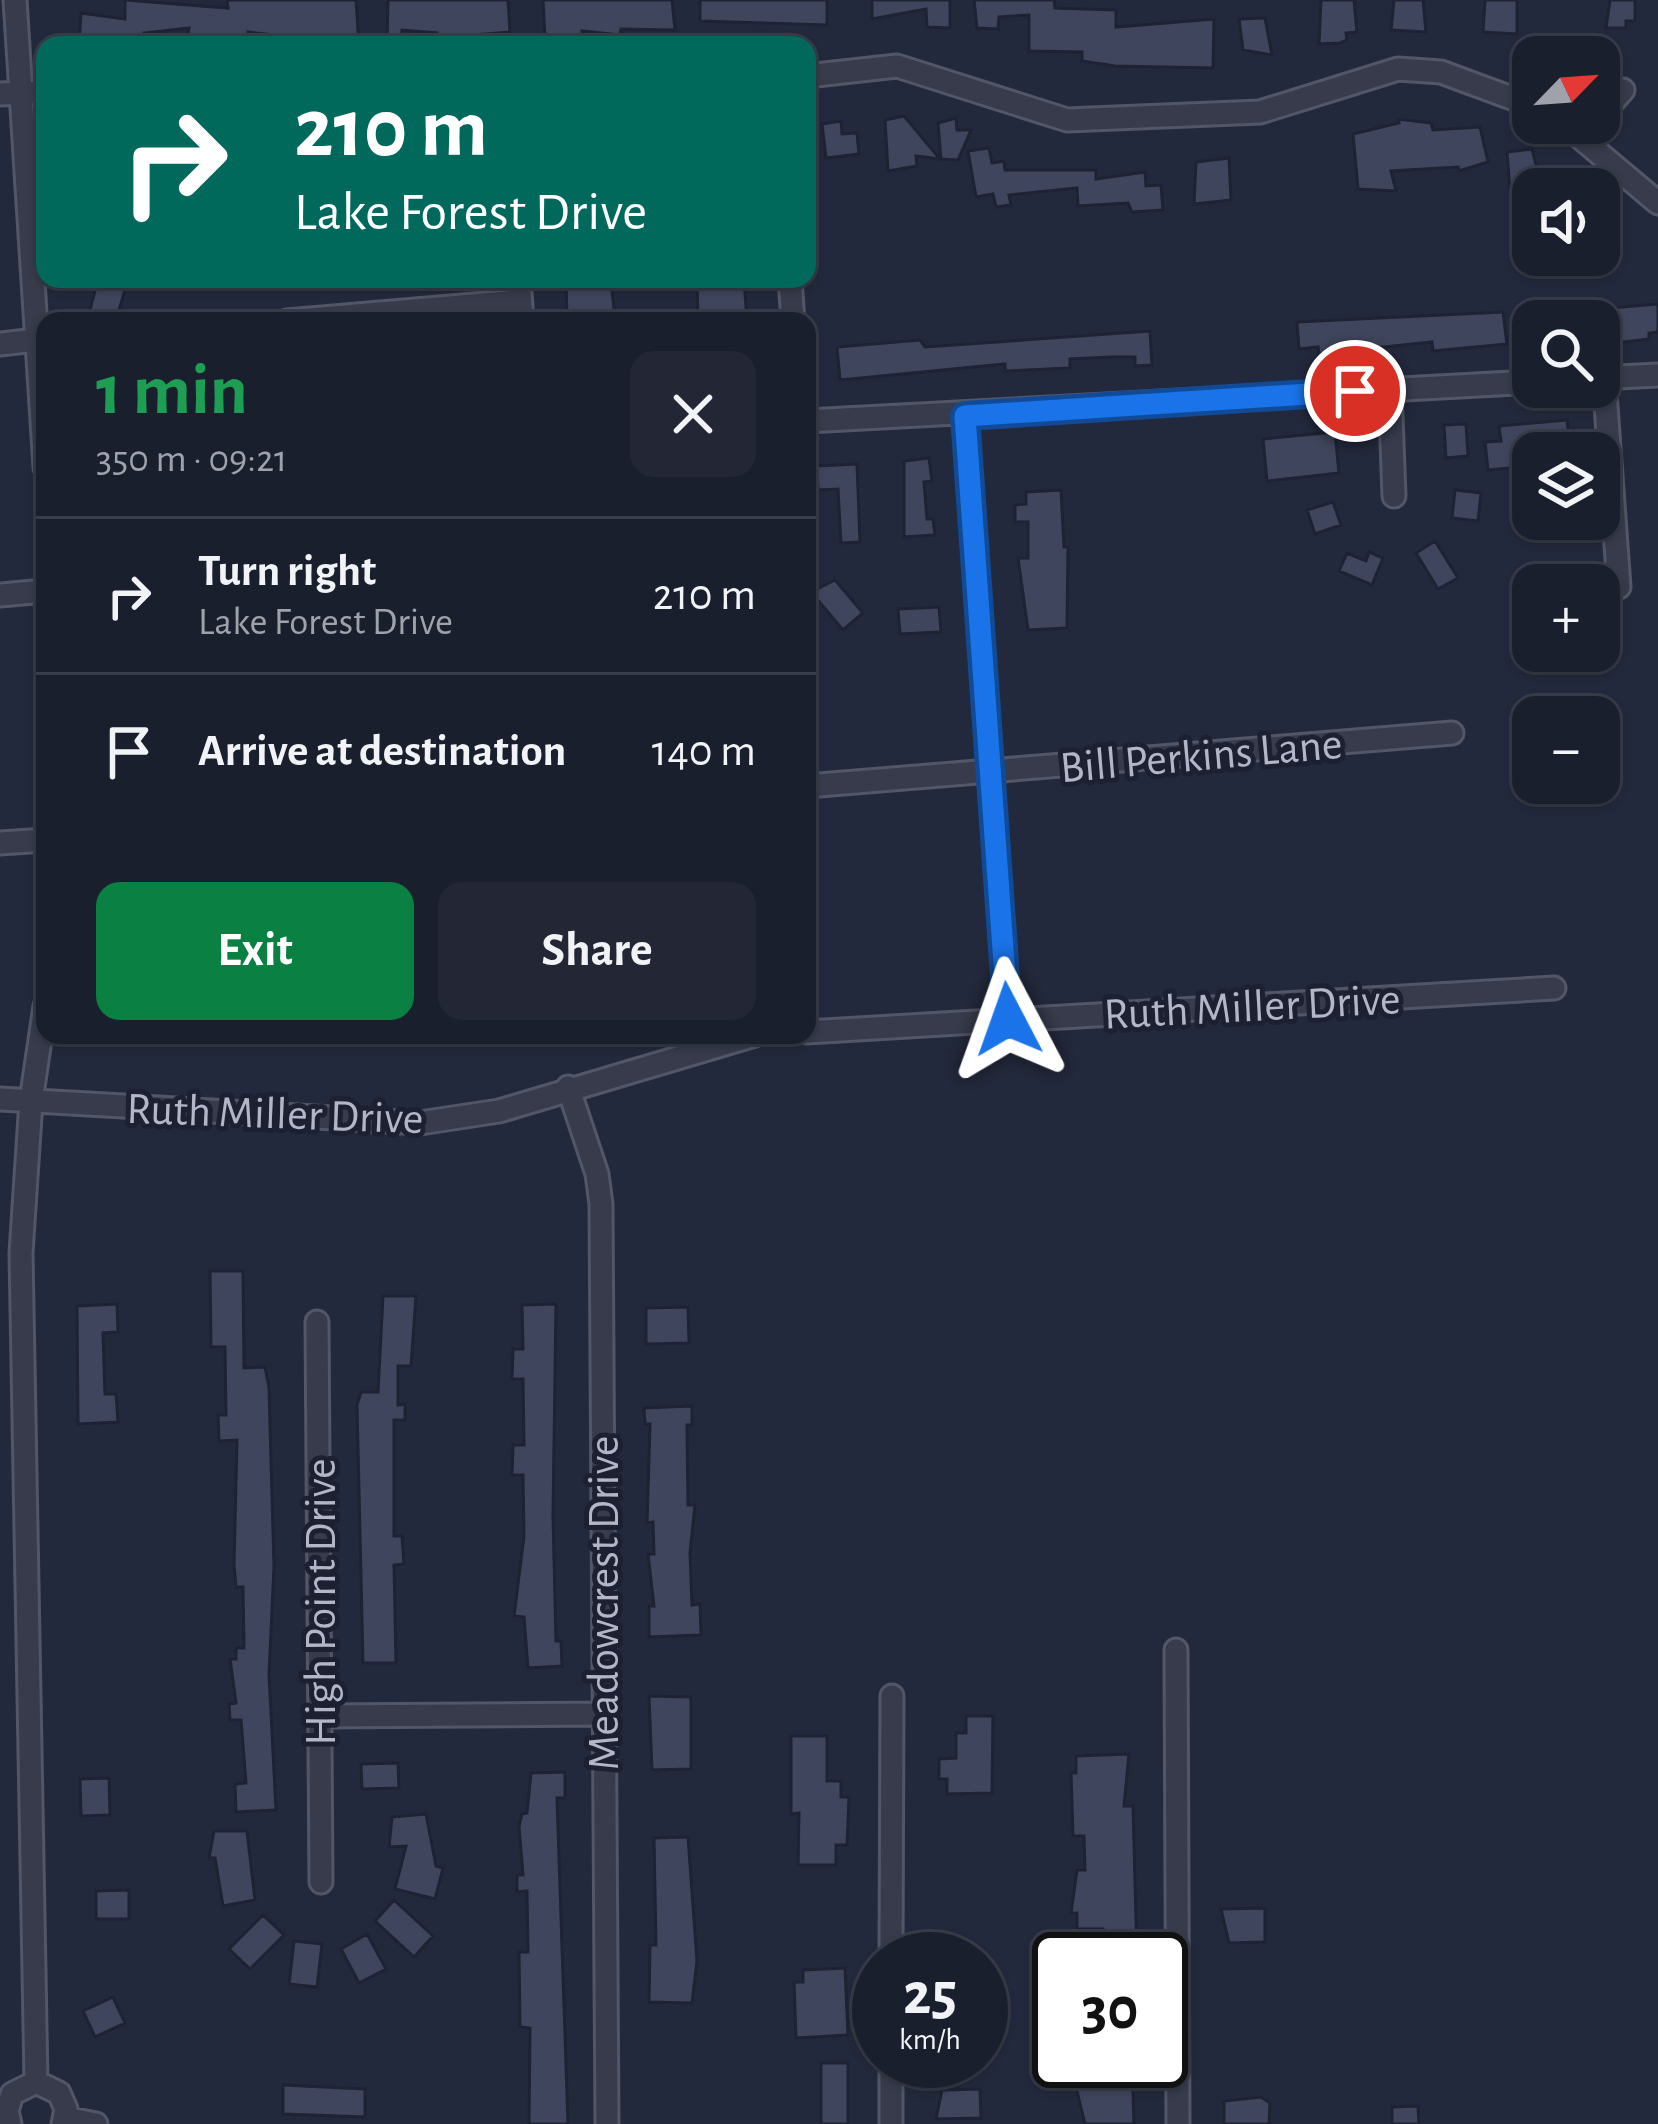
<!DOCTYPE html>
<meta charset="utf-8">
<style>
:root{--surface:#1a1f2d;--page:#232735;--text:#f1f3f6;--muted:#9fa2aa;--line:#383d49;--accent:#0b8043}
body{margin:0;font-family:"Alegreya Sans",sans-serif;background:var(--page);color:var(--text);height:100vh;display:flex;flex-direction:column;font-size:45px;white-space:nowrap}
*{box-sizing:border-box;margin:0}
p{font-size:39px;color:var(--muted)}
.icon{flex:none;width:66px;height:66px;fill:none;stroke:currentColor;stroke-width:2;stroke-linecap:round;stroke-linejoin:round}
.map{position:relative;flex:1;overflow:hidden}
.side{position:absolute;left:36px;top:312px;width:780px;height:732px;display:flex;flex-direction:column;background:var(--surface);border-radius:24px;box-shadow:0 3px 9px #0004,0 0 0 3px var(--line)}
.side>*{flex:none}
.hud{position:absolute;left:36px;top:36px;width:780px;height:252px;border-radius:24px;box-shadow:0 3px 9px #0004,0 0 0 3px var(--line);background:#00695c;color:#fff;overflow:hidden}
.needle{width:78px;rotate:65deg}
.buttons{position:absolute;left:1512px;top:36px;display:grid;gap:24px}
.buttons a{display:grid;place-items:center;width:108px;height:108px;border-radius:24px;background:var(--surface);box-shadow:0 3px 9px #0004,0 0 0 3px var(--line);font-size:60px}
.speed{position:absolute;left:852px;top:1932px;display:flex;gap:24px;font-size:60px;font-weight:700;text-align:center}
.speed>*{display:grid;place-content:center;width:156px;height:156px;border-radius:50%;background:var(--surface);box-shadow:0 3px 9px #0004,0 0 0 3px var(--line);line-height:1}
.speed small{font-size:30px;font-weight:400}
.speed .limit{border:6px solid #111;border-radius:18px;background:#fff;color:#111}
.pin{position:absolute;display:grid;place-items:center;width:102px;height:102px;color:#fff;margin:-51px;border:6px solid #fff;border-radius:50%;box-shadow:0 3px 12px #0007}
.me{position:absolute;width:132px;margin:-66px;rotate:356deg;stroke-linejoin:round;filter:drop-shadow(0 0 9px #0008)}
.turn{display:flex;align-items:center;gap:42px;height:252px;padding:0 60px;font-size:54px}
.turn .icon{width:156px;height:156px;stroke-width:2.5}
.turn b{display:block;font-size:84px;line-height:102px}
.round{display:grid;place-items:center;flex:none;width:126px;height:126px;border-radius:24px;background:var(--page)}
.headline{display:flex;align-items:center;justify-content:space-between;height:204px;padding:0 60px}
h1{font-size:72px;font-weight:600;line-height:90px;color:#1e9e55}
.primary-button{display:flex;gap:24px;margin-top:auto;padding:24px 60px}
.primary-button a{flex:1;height:138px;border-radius:24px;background:var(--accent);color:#fff;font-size:48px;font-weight:600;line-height:138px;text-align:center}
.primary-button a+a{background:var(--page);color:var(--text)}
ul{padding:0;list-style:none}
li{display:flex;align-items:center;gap:36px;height:156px;padding:0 60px;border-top:3px solid var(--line)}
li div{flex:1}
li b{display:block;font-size:45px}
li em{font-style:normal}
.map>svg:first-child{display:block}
.building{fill:#3f455c;stroke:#1e2233;stroke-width:3}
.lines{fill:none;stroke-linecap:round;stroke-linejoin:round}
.minor-casing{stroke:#525667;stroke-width:27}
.minor{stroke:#373b4c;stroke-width:21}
.route-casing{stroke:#114b97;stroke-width:30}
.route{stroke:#1a73e8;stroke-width:21}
.labels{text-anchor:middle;stroke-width:10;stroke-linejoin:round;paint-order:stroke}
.street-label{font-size:45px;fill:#b2b6c8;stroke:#1c2031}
</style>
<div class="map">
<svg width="1658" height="2124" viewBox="0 0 1658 2124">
<rect width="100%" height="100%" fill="#23293c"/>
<!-- building -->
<path class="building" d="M 125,0 L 228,8 L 227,0 L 356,0 L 359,45 L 308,39 L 308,44 L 284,45 L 284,36 L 248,32 L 249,45 L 232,45 L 231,38 L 186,45 L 189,28 L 144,33 L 146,45 L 79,45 L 81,13 L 125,19 Z
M 388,0 L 508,0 L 510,32 L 437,38 L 437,33 L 402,30 L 401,43 L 387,44 Z
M 543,0 L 672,0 L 675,30 L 621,29 L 620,35 L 582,31 L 583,39 L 545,38 Z
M 700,0 L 827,0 L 827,25 L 700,21 Z
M 872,0 L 950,0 L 950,28 L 927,27 L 926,9 L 872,19 Z
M 974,0 L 1054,0 L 1055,8 L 1116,10 L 1116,27 L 1214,19 L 1213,68 L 1115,66 L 1082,61 L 1082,52 L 1029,51 L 1029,15 L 999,17 L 998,29 L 977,28 Z
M 1321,0 L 1354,0 L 1357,32 L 1346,33 L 1347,40 L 1340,43 L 1319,44 Z
M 1394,0 L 1423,0 L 1426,32 L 1391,30 Z
M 1485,0 L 1517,0 L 1517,34 L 1483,32 Z
M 1610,0 L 1635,0 L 1635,21 L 1626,21 L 1626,28 L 1606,28 Z
M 1265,18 L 1272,55 L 1243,50 L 1239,19 Z
M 904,116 L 940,159 L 916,156 L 917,166 L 888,171 L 885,120 Z
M 956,118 L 957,130 L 971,130 L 958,160 L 941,159 L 938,123 Z
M 1398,119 L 1431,123 L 1433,130 L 1480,127 L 1488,162 L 1459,171 L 1458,167 L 1391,171 L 1396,191 L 1358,189 L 1353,134 L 1399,123 Z
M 841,121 L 842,134 L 857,133 L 859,154 L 826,158 L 822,124 Z
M 989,148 L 992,163 L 1004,161 L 1005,170 L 1096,170 L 1096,179 L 1145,172 L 1146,186 L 1161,185 L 1163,210 L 1132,212 L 1128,203 L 1078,206 L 1077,188 L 1009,195 L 1011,205 L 996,207 L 993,194 L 976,197 L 968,151 Z
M 1532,149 L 1542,189 L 1533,189 L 1533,198 L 1511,202 L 1507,152 Z
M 1229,158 L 1231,200 L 1194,204 L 1196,162 Z
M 98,279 L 127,283 L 117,317 L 87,321 Z
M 566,279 L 611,279 L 615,320 L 567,319 Z
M 697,279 L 744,279 L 747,321 L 698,321 Z
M 1658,304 L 1658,332 L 1649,333 L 1649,339 L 1599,345 L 1599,309 Z
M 1503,312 L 1507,344 L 1433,351 L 1432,342 L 1319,354 L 1318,347 L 1299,349 L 1297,322 Z
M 1150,331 L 1152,365 L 1135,366 L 1135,357 L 1113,357 L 1070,359 L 1070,368 L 1005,371 L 1005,364 L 840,380 L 837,347 L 920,340 L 925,347 Z
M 1567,420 L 1571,453 L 1519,453 L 1520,467 L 1488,470 L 1485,442 L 1501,441 L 1499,426 Z
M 1466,424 L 1468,456 L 1446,458 L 1444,425 Z
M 1335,432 L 1339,473 L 1267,481 L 1263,439 Z
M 929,458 L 932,481 L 924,482 L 927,519 L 933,519 L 935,535 L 904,537 L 904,461 Z
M 857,464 L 860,542 L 841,543 L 838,489 L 818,490 L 817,466 Z
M 1061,490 L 1064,547 L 1068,547 L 1067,628 L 1028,630 L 1018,558 L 1028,558 L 1028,522 L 1015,522 L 1015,505 L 1026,504 L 1026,492 Z
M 1455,490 L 1481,493 L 1478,521 L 1452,518 Z
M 1333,502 L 1341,525 L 1315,534 L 1307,510 Z
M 1435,541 L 1458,578 L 1438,589 L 1416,553 Z
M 1369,552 L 1383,558 L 1372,585 L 1339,571 L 1347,553 L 1366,561 Z
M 835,580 L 863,613 L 843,630 L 811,592 Z
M 939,607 L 941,632 L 900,634 L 898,609 Z
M 210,1271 L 243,1271 L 244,1368 L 265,1367 L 269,1388 L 274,1567 L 269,1674 L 276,1810 L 236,1812 L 235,1784 L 246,1783 L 241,1720 L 230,1720 L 229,1704 L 236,1703 L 230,1659 L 236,1659 L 236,1648 L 244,1648 L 243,1587 L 236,1587 L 234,1565 L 237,1440 L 219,1441 L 218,1415 L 226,1415 L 225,1347 L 211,1347 Z
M 383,1296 L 416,1296 L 411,1366 L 398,1366 L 398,1405 L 405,1404 L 405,1420 L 394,1420 L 394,1536 L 402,1536 L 404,1564 L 394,1565 L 396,1663 L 363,1663 L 357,1405 L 361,1392 L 378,1392 Z
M 117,1304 L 118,1332 L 103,1333 L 105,1394 L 116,1394 L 118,1422 L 78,1424 L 77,1306 Z
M 556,1304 L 553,1516 L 556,1641 L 561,1641 L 562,1666 L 528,1668 L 524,1617 L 514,1616 L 524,1536 L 523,1475 L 512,1475 L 513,1445 L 524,1445 L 523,1379 L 512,1379 L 513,1349 L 523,1349 L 522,1305 Z
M 688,1307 L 689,1343 L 646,1344 L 646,1308 Z
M 692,1406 L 692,1425 L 687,1425 L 688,1505 L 695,1505 L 690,1553 L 692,1605 L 700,1604 L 701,1635 L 649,1637 L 649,1606 L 654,1606 L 648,1554 L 654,1554 L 653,1522 L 647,1523 L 650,1424 L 645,1424 L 644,1408 Z
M 649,1696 L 691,1697 L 691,1769 L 652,1770 Z
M 966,1716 L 993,1716 L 992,1793 L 947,1794 L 947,1779 L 939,1779 L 939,1759 L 956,1758 L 956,1733 L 966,1733 Z
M 791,1736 L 827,1736 L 827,1781 L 841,1781 L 841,1797 L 849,1797 L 847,1845 L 836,1845 L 836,1865 L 798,1865 L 799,1813 L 791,1814 Z
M 1129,1754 L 1124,1806 L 1133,1806 L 1137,1959 L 1105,1959 L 1103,1929 L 1077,1929 L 1077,1913 L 1071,1913 L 1077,1870 L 1085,1870 L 1084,1836 L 1073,1836 L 1071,1773 L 1076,1773 L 1076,1756 Z
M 398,1763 L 399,1788 L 362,1789 L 361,1764 Z
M 565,1772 L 565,1798 L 557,1798 L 568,2124 L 529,2124 L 530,2028 L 520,2027 L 519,1952 L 528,1952 L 527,1891 L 517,1892 L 517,1875 L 523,1875 L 519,1826 L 522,1814 L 527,1813 L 531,1773 Z
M 109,1778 L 110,1815 L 81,1816 L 80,1779 Z
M 426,1814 L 436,1866 L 443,1868 L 435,1899 L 395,1889 L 406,1846 L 389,1847 L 392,1817 Z
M 214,1831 L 247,1831 L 255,1900 L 223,1906 L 215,1858 L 209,1858 Z
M 688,1837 L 697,1961 L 692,2003 L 649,2002 L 650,1945 L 656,1945 L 654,1838 Z
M 129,1890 L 129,1919 L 96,1919 L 96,1891 Z
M 394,1900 L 433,1936 L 414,1957 L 375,1921 Z
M 1265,1908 L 1265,1942 L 1229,1943 L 1221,1909 Z
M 263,1915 L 284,1935 L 250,1969 L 229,1949 Z
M 367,1934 L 386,1969 L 359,1983 L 341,1949 Z
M 294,1941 L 322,1944 L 317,1987 L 289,1984 Z
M 845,1968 L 848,2035 L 796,2038 L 794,1982 L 803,1982 L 803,1970 Z
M 113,1997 L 125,2023 L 95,2037 L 83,2011 Z
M 1083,2061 L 1132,2061 L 1134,2124 L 1085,2124 L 1075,2083 L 1083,2077 Z
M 821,2063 L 848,2063 L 848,2124 L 821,2124 Z
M 283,2085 L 365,2089 L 365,2117 L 283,2114 Z
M 980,2089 L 981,2118 L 936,2119 L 942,2090 Z
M 1261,2097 L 1270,2103 L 1269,2124 L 1224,2124 L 1224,2101 Z
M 1418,2106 L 1419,2124 L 1392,2124 L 1392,2107 Z"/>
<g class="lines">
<defs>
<path id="minor" d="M 15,0 L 45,468
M 807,76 L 897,66 L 1067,120 L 1260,112 L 1398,69 L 1441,72 L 1533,106
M 0,94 L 45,92
M 1599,117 L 1623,90
M 1563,123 L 1658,203
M 519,279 L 522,321
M 790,279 L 793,321
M 287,321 L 520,301
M 0,344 L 36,340
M 1599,378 L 1658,375
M 1604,378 L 1619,587
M 1390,389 L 1394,496
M 965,416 L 1008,1019
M 807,421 L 1533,382
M 0,595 L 45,591
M 807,786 L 1452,733
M 0,843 L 45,840
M 807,1032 L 1554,988
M 568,1087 L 597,1174 L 601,1204 L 607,2124
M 0,1099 L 420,1123 L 499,1111 L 755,1035
M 317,1322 L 321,1882
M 1176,1650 L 1178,2124
M 319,1716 L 601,1714
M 891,1959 L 892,1696
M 36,2082 L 21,1253 L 31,1101 L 45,1006
M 65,2118 L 96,2124
M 10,2124 L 7,2111 L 12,2094 L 36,2082 L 59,2093 L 66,2109 L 63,2124
M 891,2124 L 891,2061"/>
</defs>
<!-- minor casing -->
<use href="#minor" class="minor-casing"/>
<!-- minor -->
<use href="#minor" class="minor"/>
</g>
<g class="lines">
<defs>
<path id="route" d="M 1008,1019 L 965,416 L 1355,391"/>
</defs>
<!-- route casing -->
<use href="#route" class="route-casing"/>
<!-- route -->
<use href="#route" class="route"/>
</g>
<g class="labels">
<!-- street labels -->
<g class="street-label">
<text transform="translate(1201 754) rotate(-5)" y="16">Bill Perkins Lane</text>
<text transform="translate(1252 1005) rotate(-3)" y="16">Ruth Miller Drive</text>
<text transform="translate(275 1112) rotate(2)" y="16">Ruth Miller Drive</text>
<text transform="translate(319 1602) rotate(-90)" y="16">High Point Drive</text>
<text transform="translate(602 1603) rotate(-90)" y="16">Meadowcrest Drive</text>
</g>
</g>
</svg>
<div class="buttons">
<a><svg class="needle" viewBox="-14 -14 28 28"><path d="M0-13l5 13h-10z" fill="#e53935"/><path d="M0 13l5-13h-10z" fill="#9fa2aa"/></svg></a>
<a><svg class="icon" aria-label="sound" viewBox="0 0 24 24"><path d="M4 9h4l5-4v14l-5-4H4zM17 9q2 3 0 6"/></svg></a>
<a><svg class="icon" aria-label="search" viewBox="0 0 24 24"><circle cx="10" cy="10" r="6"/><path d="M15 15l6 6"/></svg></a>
<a><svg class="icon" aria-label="layers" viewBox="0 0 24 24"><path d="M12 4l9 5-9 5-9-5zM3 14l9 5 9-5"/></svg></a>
<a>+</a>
<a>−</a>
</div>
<div class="speed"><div>25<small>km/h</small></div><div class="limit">30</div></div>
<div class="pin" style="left:1355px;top:391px;background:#d93025"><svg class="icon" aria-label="arrive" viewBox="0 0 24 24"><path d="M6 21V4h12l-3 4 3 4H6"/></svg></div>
<svg class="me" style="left:1008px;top:1019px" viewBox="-20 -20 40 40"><path d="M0-17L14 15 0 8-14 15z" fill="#1a73e8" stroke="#fff" stroke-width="4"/></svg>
<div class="hud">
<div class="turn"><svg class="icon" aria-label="right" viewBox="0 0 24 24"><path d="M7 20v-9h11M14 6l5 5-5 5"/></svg><div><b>210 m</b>Lake Forest Drive</div></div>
</div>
<section class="side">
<div class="headline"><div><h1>1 min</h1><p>350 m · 09:21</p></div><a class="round"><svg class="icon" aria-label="close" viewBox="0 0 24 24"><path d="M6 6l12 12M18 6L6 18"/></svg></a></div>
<ul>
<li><svg class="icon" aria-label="right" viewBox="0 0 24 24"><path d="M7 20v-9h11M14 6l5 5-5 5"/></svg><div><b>Turn right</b><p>Lake Forest Drive</p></div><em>210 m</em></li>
<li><svg class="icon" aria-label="arrive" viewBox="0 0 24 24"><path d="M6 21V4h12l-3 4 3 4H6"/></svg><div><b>Arrive at destination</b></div><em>140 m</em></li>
</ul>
<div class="primary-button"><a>Exit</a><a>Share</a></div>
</section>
</div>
